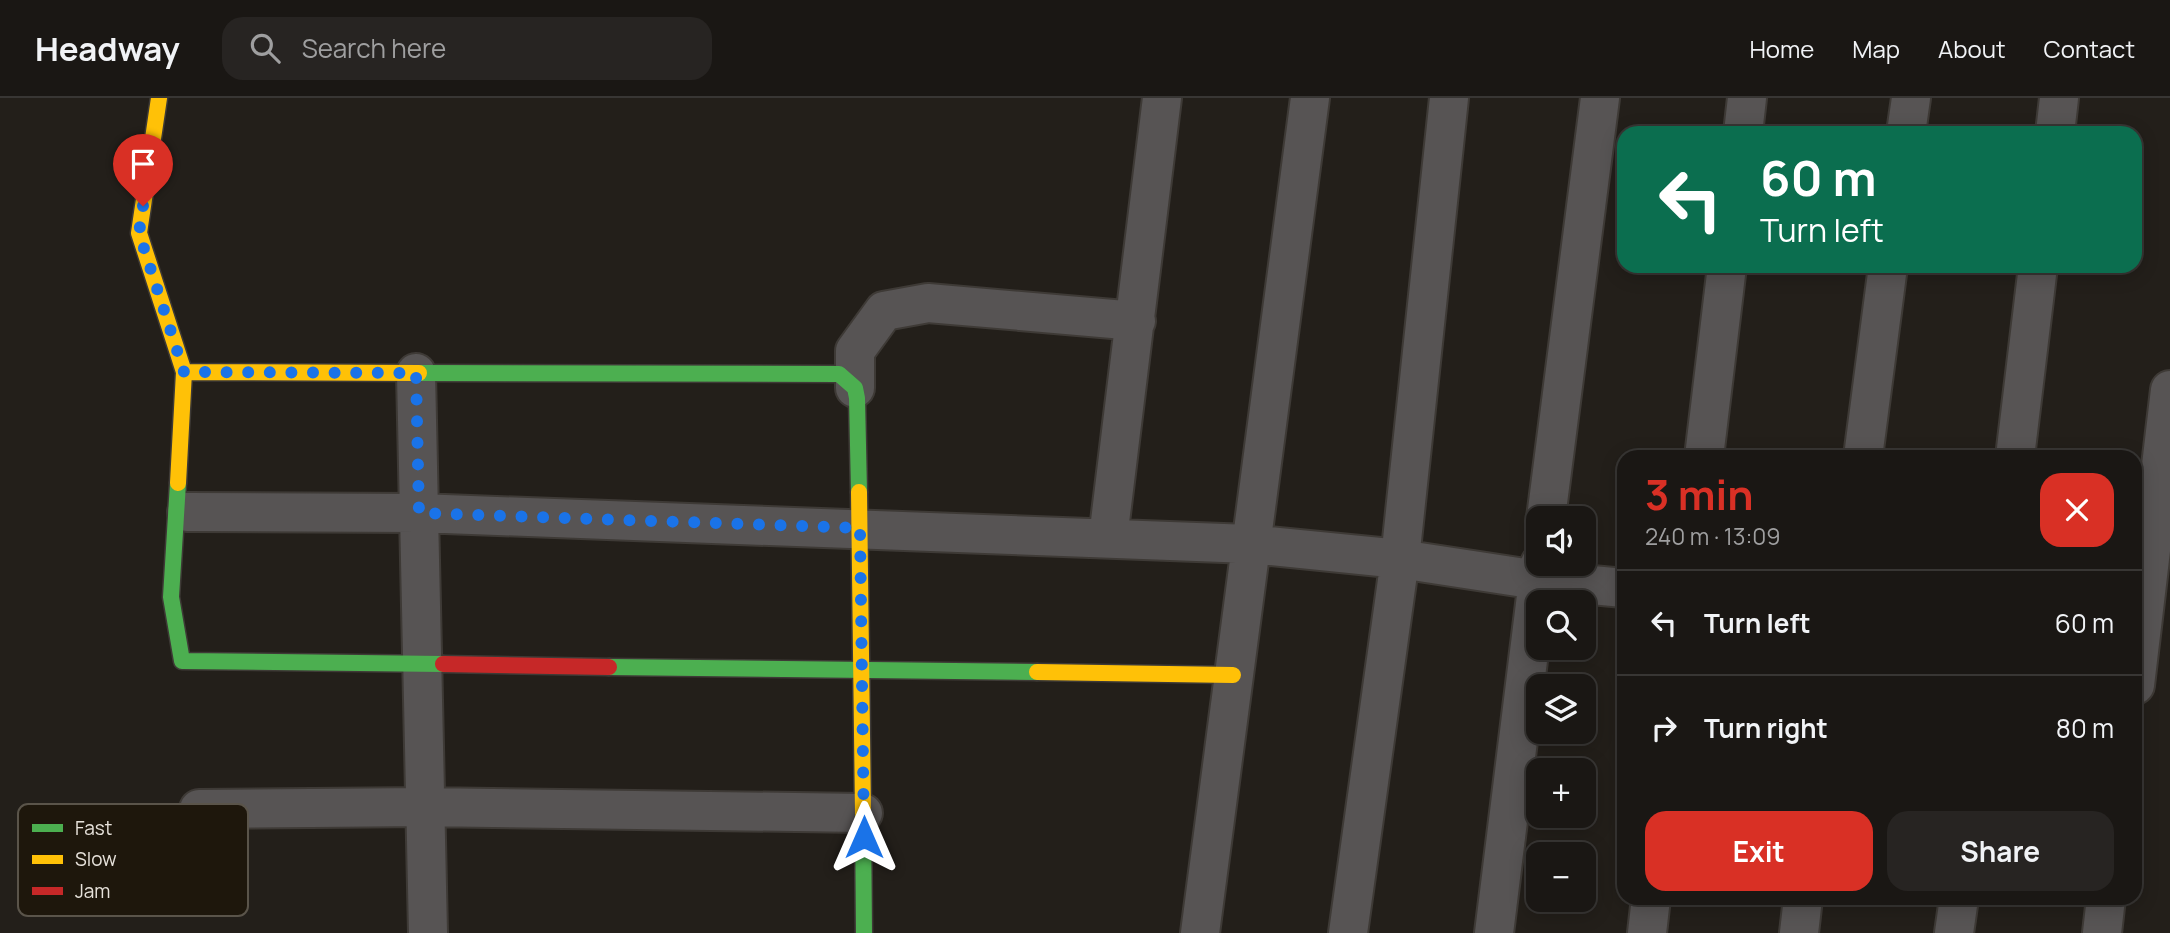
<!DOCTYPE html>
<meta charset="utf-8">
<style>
:root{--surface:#1a1714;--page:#272422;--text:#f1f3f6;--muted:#9f9fa0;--line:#383634;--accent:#d93025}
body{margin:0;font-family:Manrope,sans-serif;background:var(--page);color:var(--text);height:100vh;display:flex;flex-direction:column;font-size:26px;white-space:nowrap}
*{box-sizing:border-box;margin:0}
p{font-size:23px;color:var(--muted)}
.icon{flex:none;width:38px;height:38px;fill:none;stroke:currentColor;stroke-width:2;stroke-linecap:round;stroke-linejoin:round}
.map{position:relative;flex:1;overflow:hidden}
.drawer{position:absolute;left:1617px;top:352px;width:525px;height:455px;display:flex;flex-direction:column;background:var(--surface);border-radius:21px;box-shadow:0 4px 18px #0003,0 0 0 2px var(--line)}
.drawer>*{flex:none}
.hud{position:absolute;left:1617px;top:28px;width:525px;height:147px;border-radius:21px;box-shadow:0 4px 18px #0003,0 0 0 2px var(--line);background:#0b6e4f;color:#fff;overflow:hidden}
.controls{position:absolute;left:1526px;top:408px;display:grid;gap:14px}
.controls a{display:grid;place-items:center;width:70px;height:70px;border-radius:14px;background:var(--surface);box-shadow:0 4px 18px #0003,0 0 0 2px var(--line);font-size:35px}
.pin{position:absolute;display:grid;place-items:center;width:60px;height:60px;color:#fff;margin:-72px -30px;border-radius:50% 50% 50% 0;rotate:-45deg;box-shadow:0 0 7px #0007}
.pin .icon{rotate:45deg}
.me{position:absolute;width:77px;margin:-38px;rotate:0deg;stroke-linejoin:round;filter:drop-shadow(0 0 5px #0008)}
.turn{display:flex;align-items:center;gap:24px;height:147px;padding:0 28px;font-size:32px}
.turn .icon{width:91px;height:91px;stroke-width:2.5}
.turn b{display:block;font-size:49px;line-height:60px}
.round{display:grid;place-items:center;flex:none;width:74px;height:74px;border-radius:21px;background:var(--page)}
.headline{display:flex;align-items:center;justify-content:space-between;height:119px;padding:0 28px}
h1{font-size:42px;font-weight:700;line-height:52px;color:var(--accent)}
.cta{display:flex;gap:14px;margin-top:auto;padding:14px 28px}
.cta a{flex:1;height:80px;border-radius:21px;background:var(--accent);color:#fff;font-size:28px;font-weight:700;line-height:80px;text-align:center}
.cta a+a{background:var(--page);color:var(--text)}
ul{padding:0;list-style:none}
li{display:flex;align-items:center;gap:21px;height:105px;padding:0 28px;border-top:2px solid var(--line)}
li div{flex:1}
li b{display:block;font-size:26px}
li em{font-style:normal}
header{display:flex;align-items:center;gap:42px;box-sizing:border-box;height:98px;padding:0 35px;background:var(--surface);border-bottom:2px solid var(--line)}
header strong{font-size:33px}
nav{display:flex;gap:38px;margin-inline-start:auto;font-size:24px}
.search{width:490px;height:63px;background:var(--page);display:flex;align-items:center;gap:18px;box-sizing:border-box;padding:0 24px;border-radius:21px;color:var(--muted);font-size:26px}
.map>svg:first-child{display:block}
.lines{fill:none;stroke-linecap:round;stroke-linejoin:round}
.street-casing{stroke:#3e3a36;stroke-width:42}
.fast-casing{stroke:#3e3a36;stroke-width:19}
.slow-casing{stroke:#3e3a36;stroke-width:19}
.jam-casing{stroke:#3e3a36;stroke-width:19}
.street{stroke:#575454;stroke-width:38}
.fast{stroke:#4caf50;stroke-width:16}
.slow{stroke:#ffc107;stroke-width:16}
.jam{stroke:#c62828;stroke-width:16}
.route{stroke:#1a73e8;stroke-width:12;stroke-dasharray:0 21.6}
.key{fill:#1e170c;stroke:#5a544a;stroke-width:2}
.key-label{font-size:19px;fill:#e7e2db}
</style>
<header>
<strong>Headway</strong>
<div class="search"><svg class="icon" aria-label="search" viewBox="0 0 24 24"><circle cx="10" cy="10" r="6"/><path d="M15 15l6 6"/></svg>Search here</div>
<nav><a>Home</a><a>Map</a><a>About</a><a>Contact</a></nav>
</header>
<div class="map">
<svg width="2170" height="835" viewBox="0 0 2170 835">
<rect width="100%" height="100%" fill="#231f1a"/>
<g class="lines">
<defs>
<path id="street" d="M 1743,35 L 1747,0
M 1906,35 L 1911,0
M 2055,35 L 2059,0
M 416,275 L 428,835
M 855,290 L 855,253 L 884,213 L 928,205 L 1136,223
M 1704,359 L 1727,168
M 1863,359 L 1888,168
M 2015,359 L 2038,168
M 187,414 L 419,415 L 1250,446 L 1400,461 L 1538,482 L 1624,490
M 1546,420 L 1600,0
M 1108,440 L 1162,0
M 2135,587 L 2170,292
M 199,711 L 425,709 L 863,715
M 1200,835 L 1310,0
M 1348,835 L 1400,461 L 1449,0
M 1494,835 L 1540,466
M 1647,835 L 1651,800
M 1799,835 L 1803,800
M 1954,835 L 1959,800
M 2102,835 L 2106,800"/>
<path id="fast" d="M 419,275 L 839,276 L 855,290 L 857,300 L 859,394
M 178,385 L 171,499 L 182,563 L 443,566
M 609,569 L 1037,574
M 863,716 L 864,835"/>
<path id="slow" d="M 159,0 L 139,135 L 184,274 L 178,385
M 184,274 L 419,275
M 859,394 L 863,716
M 1037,574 L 1233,577"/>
<path id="jam" d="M 443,566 L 609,569"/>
</defs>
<!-- street casing -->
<use href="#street" class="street-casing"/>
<!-- fast casing -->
<use href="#fast" class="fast-casing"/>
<!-- slow casing -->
<use href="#slow" class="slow-casing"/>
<!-- jam casing -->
<use href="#jam" class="jam-casing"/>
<!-- street -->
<use href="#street" class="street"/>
<!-- fast -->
<use href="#fast" class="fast"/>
<!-- slow -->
<use href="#slow" class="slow"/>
<!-- jam -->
<use href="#jam" class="jam"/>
</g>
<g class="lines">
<!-- route -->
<path class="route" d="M 143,108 L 139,135 L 184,274 L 416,275 L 419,415 L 860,430 L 864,739"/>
</g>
<!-- legend -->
<rect x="18" y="706" width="230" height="112" rx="10" class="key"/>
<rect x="32" y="726" width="31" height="8" fill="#4caf50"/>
<rect x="32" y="757" width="31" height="9" fill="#ffc107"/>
<rect x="32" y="789" width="31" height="8" fill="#c62828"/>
<g class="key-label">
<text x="75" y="737">Fast</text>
<text x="75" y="768">Slow</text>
<text x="75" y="800">Jam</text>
</g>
</svg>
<div class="controls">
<a><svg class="icon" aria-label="sound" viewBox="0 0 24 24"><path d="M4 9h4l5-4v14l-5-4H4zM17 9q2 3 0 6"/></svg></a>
<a><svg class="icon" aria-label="search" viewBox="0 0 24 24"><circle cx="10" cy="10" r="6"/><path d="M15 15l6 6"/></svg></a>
<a><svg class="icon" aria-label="layers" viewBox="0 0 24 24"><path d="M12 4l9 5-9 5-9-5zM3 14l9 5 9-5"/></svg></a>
<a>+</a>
<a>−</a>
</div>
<div class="pin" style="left:143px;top:108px;background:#d93025"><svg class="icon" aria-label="arrive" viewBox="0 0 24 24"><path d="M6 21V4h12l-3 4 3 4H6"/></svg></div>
<svg class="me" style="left:864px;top:739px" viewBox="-20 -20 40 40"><path d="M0-17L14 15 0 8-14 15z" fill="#1a73e8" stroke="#fff" stroke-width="4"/></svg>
<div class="hud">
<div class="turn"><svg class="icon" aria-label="left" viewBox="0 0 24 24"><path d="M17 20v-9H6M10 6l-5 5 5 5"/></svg><div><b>60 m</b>Turn left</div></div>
</div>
<section class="drawer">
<div class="headline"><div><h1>3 min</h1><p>240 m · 13:09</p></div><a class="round" style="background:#d93025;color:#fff"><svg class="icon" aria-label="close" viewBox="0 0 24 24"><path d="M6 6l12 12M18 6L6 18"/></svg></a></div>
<ul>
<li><svg class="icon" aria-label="left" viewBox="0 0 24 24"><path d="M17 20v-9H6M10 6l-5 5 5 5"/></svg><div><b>Turn left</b></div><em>60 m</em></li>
<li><svg class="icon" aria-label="right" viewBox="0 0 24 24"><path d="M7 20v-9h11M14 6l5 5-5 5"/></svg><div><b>Turn right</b></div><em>80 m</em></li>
</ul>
<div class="cta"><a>Exit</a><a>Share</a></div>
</section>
</div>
